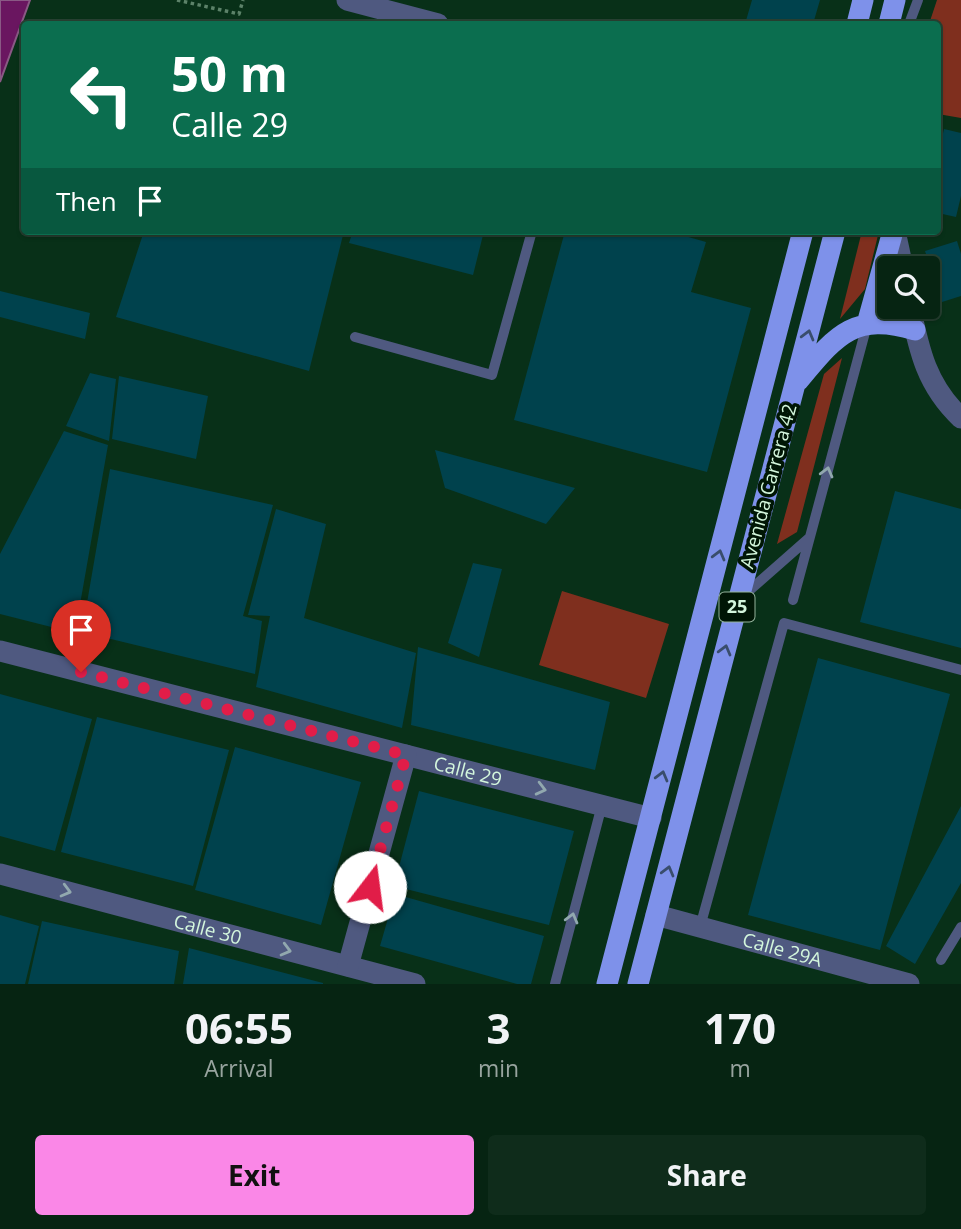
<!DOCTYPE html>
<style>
:root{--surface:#062412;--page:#0f2c1b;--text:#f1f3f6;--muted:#98a49f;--line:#274132;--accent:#fa87e7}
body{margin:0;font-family:"Open Sans",sans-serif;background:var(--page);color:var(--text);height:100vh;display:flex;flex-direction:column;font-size:26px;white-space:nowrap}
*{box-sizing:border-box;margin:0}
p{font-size:23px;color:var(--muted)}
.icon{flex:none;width:38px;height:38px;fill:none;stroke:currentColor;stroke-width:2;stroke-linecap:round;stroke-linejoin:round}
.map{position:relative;height:984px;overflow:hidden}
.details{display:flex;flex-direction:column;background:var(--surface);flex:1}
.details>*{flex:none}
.banner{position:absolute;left:21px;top:21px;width:920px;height:214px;border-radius:7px;box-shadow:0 2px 5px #0004,0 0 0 2px var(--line);background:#0b6e4f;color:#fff;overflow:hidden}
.tools{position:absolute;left:877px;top:256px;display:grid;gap:14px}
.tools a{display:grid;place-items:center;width:63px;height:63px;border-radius:7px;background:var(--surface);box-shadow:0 2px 5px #0004,0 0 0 2px var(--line);font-size:35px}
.pin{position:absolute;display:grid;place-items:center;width:60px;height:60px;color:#fff;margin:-72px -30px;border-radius:50% 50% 50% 0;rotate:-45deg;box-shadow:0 0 7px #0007}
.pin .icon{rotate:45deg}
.me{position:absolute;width:77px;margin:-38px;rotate:15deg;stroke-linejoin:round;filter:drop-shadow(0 0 5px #0008)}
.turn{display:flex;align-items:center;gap:24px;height:147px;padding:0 35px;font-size:32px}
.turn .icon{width:91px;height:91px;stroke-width:2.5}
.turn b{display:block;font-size:49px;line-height:60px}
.then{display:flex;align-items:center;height:66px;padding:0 35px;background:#0003;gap:14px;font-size:26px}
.eta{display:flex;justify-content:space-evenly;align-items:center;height:119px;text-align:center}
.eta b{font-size:42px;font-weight:700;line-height:49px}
.cta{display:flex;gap:14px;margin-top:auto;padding:14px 35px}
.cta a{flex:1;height:80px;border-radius:7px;background:var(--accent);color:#111;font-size:28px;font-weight:700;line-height:80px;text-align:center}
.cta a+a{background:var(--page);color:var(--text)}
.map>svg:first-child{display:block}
.green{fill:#7f2f1e}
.water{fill:#6a1660;stroke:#8a5985;stroke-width:2}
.building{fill:#00424d}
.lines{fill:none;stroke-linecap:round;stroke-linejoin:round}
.path{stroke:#5c8269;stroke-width:3.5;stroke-dasharray:3.5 3.5;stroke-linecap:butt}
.service{stroke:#4f5980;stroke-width:10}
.minor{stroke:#4f5980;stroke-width:21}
.trunk{stroke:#7e91ea;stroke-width:21}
.oneway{stroke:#394d6c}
.oneway2{stroke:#91a8ae}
.route{stroke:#e11d48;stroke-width:12;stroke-dasharray:0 21.6}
.labels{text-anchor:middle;stroke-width:7;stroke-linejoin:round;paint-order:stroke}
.shield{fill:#001605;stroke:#94b39c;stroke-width:2}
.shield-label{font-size:18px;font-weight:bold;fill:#d3f6dc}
.street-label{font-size:19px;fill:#d3f6dc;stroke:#001605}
</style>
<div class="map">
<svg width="961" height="984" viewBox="0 0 961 984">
<rect width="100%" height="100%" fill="#083018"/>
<!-- green -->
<path class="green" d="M 937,0 L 961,0 L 961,118 L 938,114 L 938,24 L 929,24 Z
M 862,231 L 879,231 L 865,289 L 840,319 Z
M 842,358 L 797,532 L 777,544 L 824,374 Z
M 562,591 L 669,624 L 646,698 L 539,665 Z"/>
<!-- water -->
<path class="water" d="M 0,0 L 30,0 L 0,82 Z"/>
<!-- building -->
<path class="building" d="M 752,0 L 820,0 L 813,24 L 745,24 Z
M 944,129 L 961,133 L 961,196 L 956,217 L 938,213 L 938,155 Z
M 144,231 L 344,231 L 309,371 L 116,317 Z
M 353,231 L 484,231 L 473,275 L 349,243 Z
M 565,231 L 686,231 L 685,236 L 706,242 L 691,292 L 751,308 L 707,472 L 514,420 Z
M 957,241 L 961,254 L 961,296 L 942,302 L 925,251 Z
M 0,291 L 90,313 L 85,339 L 0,317 Z
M 90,373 L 116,379 L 109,441 L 66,426 Z
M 119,376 L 208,396 L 196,459 L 112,439 Z
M 64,431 L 108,445 L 75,633 L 0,614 L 0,554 Z
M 435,450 L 575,488 L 546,524 L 445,488 Z
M 110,469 L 273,505 L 243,616 L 262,621 L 255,674 L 82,632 Z
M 895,491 L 961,509 L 961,648 L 860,622 Z
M 276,509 L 326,524 L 304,618 L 416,653 L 402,728 L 256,687 L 270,616 L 248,615 Z
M 473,563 L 502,569 L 479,657 L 448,643 Z
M 418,647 L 610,702 L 595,770 L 411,725 Z
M 818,658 L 950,694 L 880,950 L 748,915 Z
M 0,694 L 92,719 L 55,851 L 0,836 Z
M 97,717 L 229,750 L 193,886 L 61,852 Z
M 235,747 L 361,782 L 321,925 L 195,890 Z
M 419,791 L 574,831 L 549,925 L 394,886 Z
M 961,806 L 961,883 L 915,964 L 886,946 Z
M 395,894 L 544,936 L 531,984 L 517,984 L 380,946 Z
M 0,915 L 39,926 L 25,984 L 0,984 Z
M 42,921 L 179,951 L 174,984 L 28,984 Z
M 189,948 L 323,983 L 323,984 L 183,984 Z"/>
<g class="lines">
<!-- path -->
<path class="path" d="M 177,0 L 239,14 L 243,0"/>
<!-- service -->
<path class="service" d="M 909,24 L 918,0
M 355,337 L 492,375 L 532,231
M 743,596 L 809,538
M 793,600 L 867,325
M 700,927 L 784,623 L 961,670
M 941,960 L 961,927
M 555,984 L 602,805"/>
<!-- minor -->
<g class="minor">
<path d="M 347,0 L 438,24"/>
<path d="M 895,231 L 903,268"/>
<path d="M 910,306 C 919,351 927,386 961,418"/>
<path id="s1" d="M 0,651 L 651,818"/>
<path id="s2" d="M 0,874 L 415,984"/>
<path id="s3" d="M 656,915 L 909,984"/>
<path d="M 348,966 L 406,755"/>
</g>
<!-- trunk -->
<path class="trunk" d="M 857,24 L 863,0
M 889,24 L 895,0
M 867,324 L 893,231
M 798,381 C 835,337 853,311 915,330
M 607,984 L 803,231
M 638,984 L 835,231"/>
</g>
<!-- one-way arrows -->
<defs><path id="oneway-chevron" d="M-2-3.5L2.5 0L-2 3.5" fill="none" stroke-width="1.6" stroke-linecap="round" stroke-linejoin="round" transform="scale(1.75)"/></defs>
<g class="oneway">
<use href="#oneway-chevron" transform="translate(808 335) rotate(-75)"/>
<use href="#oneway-chevron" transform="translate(719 555) rotate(-75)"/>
<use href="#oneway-chevron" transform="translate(725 650) rotate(-75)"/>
<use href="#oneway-chevron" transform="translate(662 776) rotate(-75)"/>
<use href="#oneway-chevron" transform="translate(668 871) rotate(-75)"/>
</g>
<g class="oneway2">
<use href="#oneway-chevron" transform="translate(827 472) rotate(-75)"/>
<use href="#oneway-chevron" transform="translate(541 789) rotate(14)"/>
<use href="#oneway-chevron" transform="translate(66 891) rotate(15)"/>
<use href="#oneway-chevron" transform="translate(572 918) rotate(-75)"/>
<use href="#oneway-chevron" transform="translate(286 950) rotate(15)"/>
</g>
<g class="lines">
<!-- route -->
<path class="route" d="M 81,672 L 406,755 L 370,887"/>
</g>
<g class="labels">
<!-- shield labels -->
<rect class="shield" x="719.5" y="592.5" width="35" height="29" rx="5"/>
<g class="shield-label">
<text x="737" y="613">25</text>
</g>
<!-- street labels -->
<g class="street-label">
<text transform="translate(768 486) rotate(-75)" y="7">Avenida Carrera 42</text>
<text dy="7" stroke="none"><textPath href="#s1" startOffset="483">Calle 29</textPath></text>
<text dy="7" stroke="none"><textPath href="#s2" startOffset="215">Calle 30</textPath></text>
<text dy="7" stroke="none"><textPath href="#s3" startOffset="131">Calle 29A</textPath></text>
</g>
</g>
</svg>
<div class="tools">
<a><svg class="icon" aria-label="search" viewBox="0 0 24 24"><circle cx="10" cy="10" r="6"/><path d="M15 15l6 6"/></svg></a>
</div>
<div class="pin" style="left:81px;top:672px;background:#d93025"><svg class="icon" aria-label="arrive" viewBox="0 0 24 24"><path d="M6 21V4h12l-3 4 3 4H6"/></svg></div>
<svg class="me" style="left:370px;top:887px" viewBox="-20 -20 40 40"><circle r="19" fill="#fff"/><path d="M0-13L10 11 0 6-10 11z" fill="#e11d48"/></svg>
<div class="banner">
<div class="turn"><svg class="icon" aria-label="left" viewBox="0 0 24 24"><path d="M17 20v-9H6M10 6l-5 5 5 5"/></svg><div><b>50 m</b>Calle 29</div></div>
<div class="then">Then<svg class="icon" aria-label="arrive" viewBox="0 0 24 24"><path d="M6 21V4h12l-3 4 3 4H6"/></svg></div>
</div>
</div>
<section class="details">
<div class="eta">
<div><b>06:55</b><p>Arrival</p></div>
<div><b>3</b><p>min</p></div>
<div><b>170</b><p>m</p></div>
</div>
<div class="cta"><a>Exit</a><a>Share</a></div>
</section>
